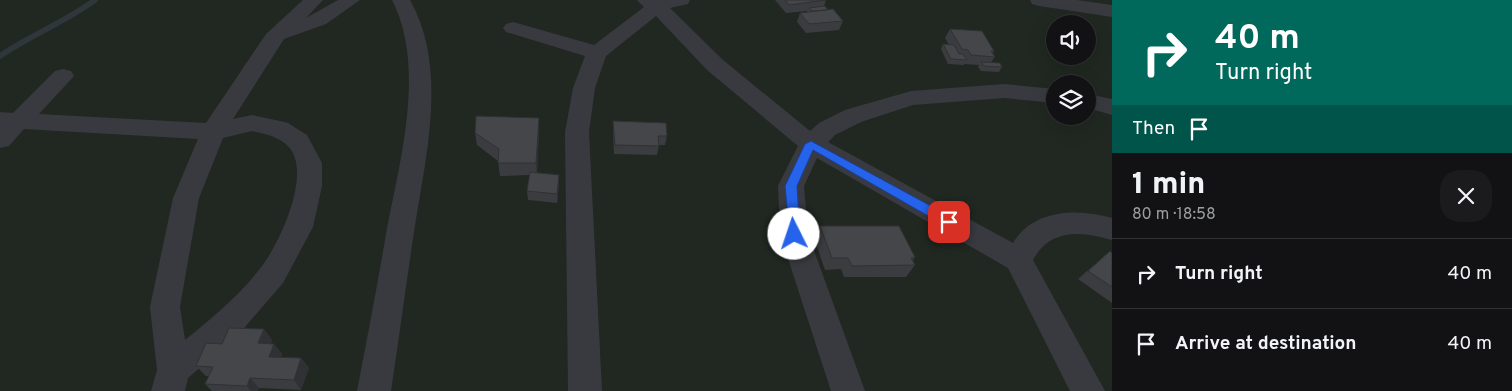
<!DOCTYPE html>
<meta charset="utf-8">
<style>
:root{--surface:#121214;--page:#1b1b1d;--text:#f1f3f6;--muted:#9c9ea0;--line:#313234}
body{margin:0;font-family:Overpass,sans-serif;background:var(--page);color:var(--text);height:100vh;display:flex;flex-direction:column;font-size:19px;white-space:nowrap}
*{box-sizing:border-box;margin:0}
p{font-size:16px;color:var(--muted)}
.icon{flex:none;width:28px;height:28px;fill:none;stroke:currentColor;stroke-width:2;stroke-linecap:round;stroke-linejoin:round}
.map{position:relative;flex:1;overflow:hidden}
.drawer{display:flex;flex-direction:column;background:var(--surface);width:400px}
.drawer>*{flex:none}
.hud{background:#00695c;color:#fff;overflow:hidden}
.tools{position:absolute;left:1046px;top:15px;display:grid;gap:10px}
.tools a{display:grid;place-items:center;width:50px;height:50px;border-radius:50%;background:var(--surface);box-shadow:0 5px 20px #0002,0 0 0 1px var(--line);font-size:25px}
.pin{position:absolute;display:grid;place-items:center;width:42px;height:42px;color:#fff;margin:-21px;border-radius:10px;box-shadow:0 2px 8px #0006}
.me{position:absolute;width:55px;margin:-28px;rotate:356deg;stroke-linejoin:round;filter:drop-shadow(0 0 4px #0008)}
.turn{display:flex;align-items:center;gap:18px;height:105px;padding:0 20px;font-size:22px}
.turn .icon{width:65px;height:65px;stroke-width:2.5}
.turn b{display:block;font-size:35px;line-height:42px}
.then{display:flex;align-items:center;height:48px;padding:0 20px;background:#0003;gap:10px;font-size:19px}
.round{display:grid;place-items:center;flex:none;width:52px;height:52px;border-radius:20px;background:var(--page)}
.summary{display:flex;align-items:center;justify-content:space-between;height:85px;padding:0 20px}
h1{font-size:30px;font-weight:800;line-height:38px}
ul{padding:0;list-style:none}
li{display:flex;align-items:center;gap:15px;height:70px;padding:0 20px;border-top:1px solid var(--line)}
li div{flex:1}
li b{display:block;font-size:19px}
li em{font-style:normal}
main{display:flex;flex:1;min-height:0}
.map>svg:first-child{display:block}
.green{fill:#202821;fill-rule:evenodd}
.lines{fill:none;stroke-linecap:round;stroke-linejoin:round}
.stream{stroke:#2f373d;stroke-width:5.5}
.minor{fill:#393a3f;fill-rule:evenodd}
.wall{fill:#3b3c40}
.shaded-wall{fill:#303134}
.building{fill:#45464a;stroke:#303134}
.route{fill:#2563eb;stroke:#184099}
</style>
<main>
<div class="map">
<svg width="1112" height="391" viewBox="0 0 1112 391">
<rect width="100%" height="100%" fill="#18181a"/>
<!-- green -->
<path class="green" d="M 0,0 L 1112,0 L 1112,391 L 0,391 ZM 1055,24 L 1088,24 L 1088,56 L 1055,56 ZM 1055,84 L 1088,84 L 1088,116 L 1055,116 Z"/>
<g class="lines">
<!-- stream -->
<path class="stream" d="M 0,56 C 31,35 65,22 95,0"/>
<!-- minor -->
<path class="minor" d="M 303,0 L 323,0 L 306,18 L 338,0 L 360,0 L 326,24 L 284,39 L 233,119 L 252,115 L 280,121 L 288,123 L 307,135 L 322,163 L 322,186 L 313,227 L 283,283 L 239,334 L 188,378 L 185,391 L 151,391 L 157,370 L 150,307 L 173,198 L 198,139 L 24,129 L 9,146 L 0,148 L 0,112 L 13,113 L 55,71 L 63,69 L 71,71 L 74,76 L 39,114 L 206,123 L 266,34 ZM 252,131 C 265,134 277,136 287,145 C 314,170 280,242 262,266 C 241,294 212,318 185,340 L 180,307 L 199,198 L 223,138 Z
M 392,0 L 410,0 C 449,69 425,159 414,232 C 406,285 399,338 391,391 L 357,391 C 367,339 377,287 386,234 C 399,163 427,68 392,0 Z
M 637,0 L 690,0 L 688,4 L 670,8 L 723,60 L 810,131 L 819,123 L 845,110 L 911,91 L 1004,84 L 1055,89 L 1055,103 L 1004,98 L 913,105 L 861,122 L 835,135 L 828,142 L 1013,243 C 1033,209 1078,208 1112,218 L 1112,240 C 1082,231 1050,228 1033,260 L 1105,391 L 1070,391 L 1008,268 L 817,158 L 804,186 L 808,234 L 865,391 L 831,391 L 780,234 L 778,186 L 798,146 L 707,70 L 656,16 L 606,56 L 595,88 L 589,132 L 602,391 L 568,391 L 565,132 L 573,88 L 585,56 L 506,32 L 503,28 L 506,24 L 513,22 L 594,45 L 644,7 Z
M 1030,0 L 1077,0 L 1112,5 L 1112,17 L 1039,6 L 1032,4 Z
M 1088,94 L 1112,99 L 1112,115 L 1088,108 Z"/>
</g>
<!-- wall -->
<path class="wall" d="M 775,0 L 826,0 L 824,6 L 828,10 L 843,21 L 839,30 L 806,33 L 797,22 L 800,13 L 807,12 L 807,11 L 786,13 Z
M 950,29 L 994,51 L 993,54 L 995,57 L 991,62 L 1002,67 L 999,72 L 981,71 L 978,67 L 979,65 L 965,64 L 965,63 L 964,65 L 948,64 L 941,49 L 943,44 L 949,45 L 945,38 Z
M 613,121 L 667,136 L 665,145 L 659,145 L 657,155 L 614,154 L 613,130 Z
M 539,131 L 537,173 L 559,184 L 557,203 L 528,200 L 527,191 L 530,175 L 500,176 L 498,161 L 477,145 L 475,133 Z
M 820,226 L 915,257 L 913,260 L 915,265 L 906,277 L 844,277 L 841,269 L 825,270 L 814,238 Z
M 1110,251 L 1112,253 L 1112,303 L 1078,279 Z
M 264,329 L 272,340 L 270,344 L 274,344 L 282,354 L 281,357 L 301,358 L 309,368 L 301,390 L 259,388 L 258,391 L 212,391 L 205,384 L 209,376 L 206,376 L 196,366 L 222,344 Z"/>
<!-- shaded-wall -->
<path class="shaded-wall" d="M 539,118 L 539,131 L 537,175 L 536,163 Z
M 559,175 L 559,184 L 557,203 L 557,194 Z
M 264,329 L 272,340 L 266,354 L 258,343 Z
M 274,344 L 282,354 L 277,367 L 269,357 Z
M 301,358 L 309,368 L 301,390 L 294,380 Z
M 250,378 L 259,388 L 258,391 L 251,391 L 247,386 Z"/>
<!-- building -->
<path class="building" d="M 785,0 L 826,0 L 789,5 Z
M 825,6 L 828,10 L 812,11 L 809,8 Z
M 833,9 L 843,21 L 809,24 L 800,13 Z
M 950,29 L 982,31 L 994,51 L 991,51 L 995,57 L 971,55 L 968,50 L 962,49 Z
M 943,44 L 954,45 L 959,54 L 963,54 L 967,60 L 951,59 Z
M 981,62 L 1000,63 L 1002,67 L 984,66 Z
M 476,116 L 539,118 L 536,163 L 498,163 L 499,149 L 475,133 Z
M 613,121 L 666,123 L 667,136 L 658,136 L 659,146 L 615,145 Z
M 530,172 L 559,175 L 557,194 L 527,191 Z
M 820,226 L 899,226 L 915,257 L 911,258 L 915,265 L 852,266 L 848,258 L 832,258 Z
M 1110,251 L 1112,253 L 1112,287 L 1088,271 Z
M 229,328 L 264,329 L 258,343 L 274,344 L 269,357 L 301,358 L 294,380 L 250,378 L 247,386 L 205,384 L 213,367 L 196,366 L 206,343 L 222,344 Z"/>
<!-- route -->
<path class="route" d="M 811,141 L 953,218 L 953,225 L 944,225 L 813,150 L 797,186 L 800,234 L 798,238 L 790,238 L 785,186 L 805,144 Z"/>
</svg>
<div class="tools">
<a><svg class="icon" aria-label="sound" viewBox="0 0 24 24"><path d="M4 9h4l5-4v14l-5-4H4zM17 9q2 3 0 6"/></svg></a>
<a><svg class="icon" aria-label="layers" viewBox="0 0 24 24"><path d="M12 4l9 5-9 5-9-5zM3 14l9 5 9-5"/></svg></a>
</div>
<div class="pin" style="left:949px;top:222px;background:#d93025"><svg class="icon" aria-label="arrive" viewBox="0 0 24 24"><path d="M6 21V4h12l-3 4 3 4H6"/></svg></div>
<svg class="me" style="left:794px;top:234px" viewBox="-20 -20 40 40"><circle r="19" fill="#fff"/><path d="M0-13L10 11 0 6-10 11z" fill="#2563eb"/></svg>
</div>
<section class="drawer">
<div class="hud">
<div class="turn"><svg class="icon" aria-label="right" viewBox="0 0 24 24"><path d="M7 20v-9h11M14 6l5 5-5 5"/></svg><div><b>40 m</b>Turn right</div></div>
<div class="then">Then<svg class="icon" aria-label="arrive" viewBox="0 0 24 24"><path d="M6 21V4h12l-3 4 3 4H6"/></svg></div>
</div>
<div class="summary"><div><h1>1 min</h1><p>80 m · 18:58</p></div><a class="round"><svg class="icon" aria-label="close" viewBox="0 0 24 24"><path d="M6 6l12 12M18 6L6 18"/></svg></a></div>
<ul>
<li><svg class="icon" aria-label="right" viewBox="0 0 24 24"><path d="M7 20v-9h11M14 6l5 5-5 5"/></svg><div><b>Turn right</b></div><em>40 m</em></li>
<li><svg class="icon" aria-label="arrive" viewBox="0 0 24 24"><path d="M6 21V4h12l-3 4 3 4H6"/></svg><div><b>Arrive at destination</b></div><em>40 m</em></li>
</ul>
</section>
</main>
